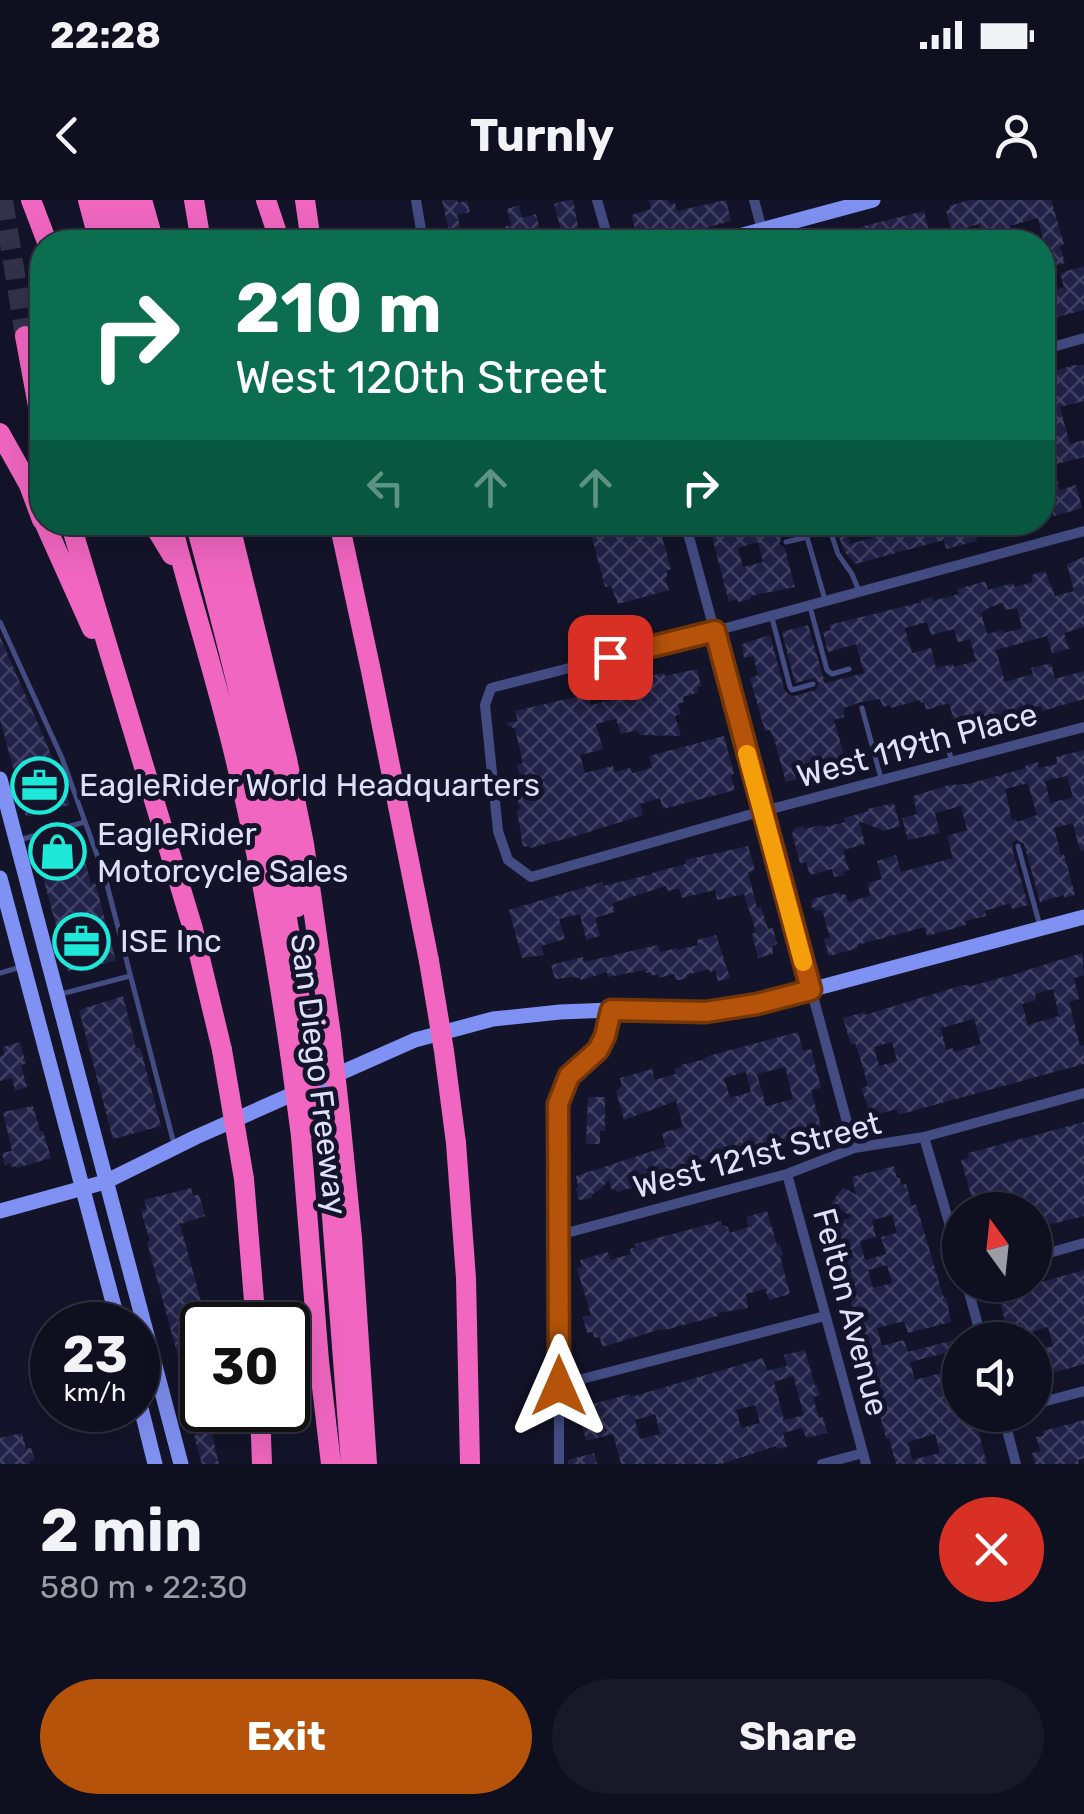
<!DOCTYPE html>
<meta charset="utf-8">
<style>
:root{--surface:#0e0f1f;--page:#171828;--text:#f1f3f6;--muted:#9b9ca4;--line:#2e2f3d;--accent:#b45309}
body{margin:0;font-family:Rubik,sans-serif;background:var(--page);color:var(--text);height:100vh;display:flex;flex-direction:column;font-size:38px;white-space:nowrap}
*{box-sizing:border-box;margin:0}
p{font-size:32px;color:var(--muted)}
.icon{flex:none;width:55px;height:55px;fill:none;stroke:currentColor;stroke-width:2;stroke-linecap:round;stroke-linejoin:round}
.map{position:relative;height:1264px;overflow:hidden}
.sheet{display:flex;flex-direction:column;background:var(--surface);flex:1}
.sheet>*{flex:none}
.hud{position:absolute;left:30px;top:30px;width:1025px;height:305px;border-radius:40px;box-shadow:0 10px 40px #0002,0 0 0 2px var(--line);background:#0b6e4f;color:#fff;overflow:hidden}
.needle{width:65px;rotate:345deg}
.tools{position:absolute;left:942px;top:992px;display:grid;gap:20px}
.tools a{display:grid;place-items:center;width:110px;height:110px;border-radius:50%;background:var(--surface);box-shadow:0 10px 40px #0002,0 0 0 2px var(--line);font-size:50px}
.speed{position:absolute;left:30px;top:1102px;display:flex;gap:20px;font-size:50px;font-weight:700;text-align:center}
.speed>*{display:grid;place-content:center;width:130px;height:130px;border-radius:50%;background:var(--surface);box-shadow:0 10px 40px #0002,0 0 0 2px var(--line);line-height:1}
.speed small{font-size:25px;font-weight:400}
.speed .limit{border:5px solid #111;border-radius:15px;background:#fff;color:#111}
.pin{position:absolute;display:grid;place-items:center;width:85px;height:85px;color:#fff;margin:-42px;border-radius:20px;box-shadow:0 5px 15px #0006}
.me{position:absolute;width:110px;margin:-55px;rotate:0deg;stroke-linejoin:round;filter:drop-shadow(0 0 8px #0008)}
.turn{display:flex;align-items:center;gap:35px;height:210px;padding:0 40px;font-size:45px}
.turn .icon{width:130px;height:130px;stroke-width:2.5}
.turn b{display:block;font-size:70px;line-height:85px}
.lanes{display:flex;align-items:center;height:95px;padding:0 40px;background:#0003;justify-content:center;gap:50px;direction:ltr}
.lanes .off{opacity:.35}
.round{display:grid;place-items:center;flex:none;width:105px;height:105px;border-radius:52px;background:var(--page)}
.headline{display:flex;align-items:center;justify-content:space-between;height:170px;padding:0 40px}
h1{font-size:60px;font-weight:700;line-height:75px}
.action{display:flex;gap:20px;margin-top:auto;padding:20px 40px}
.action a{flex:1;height:115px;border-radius:60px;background:var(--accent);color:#fff;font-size:40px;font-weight:700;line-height:115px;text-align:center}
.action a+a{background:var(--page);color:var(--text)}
.status{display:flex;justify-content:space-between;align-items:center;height:70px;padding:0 50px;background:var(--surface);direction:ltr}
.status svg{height:28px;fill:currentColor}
header{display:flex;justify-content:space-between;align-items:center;height:130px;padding:0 40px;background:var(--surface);font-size:45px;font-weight:700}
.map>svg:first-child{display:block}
.building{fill:url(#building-cross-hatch);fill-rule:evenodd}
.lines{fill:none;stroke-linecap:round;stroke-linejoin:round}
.highway-tunnel{stroke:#323349;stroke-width:20;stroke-dasharray:20 10;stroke-linecap:butt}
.lane{stroke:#434c83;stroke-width:5}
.street{stroke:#434c83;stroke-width:10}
.secondary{stroke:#7f91f2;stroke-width:15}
.highway{stroke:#f066c0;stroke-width:20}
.highway-bridge{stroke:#f066c0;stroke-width:20}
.route-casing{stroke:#753606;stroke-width:25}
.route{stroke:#b45309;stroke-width:18}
.slow{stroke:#f59e0b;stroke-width:18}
.labels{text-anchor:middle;stroke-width:10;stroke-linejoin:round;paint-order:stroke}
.street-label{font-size:32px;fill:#dfe1fc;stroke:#131429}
.poi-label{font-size:32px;fill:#dfe1fc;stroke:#131429;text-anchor:start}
</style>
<div class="status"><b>22:28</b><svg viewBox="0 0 49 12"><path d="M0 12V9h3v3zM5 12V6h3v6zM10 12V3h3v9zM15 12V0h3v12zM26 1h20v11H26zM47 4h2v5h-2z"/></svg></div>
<header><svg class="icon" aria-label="back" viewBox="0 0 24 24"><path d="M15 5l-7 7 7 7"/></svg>Turnly<svg class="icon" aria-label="person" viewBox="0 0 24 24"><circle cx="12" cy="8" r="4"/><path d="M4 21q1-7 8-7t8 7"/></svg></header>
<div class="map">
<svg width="1084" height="1264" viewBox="0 0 1084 1264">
<defs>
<pattern id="building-cross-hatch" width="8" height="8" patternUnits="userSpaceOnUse" patternTransform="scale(2.5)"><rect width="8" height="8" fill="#222148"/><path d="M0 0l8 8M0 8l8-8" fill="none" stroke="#424163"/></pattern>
</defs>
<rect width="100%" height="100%" fill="#131429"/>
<!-- building -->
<path class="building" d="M 442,0 L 457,0 L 458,3 L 467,1 L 470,12 L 457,15 L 461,29 L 449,32 Z
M 568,0 L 573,0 L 581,42 L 510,42 L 505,26 L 511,25 L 507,9 L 519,5 L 522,18 L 536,14 L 542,39 L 562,33 L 554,4 Z
M 649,0 L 668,0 L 669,4 L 675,3 L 677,11 L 726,0 L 731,21 L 687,33 L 686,29 L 653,38 L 654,42 L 639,42 L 631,15 L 651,9 Z
M 970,0 L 1051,0 L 1064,44 L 1060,46 L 1065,63 L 1049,67 L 1038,18 L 1010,26 L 1013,38 L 996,42 L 983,42 L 979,24 L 952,32 L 946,11 L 950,9 L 949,6 Z
M 924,11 L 930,35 L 925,37 L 926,40 L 917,42 L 839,42 L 839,40 L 862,33 L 860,27 Z
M 1084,66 L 1084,110 L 1042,121 L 1042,93 L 1064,87 L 1060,73 Z
M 1075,165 L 1084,165 L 1084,201 L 1060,207 L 1070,244 L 1084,240 L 1084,257 L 1053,265 L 1060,290 L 1076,285 L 1082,308 L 1054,316 L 1042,274 L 1042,220 L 1046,219 L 1042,208 L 1042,174 Z
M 632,322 L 658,322 L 671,369 L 666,371 L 668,377 L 665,378 L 669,390 L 618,404 L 611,386 L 605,387 L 591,334 Z
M 745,322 L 814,322 L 815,326 L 781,335 L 780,344 L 785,348 L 795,387 L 750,396 L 751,399 L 738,402 L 737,399 L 729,402 L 712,337 L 746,328 ZM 758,342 L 763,362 L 743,367 L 738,348 Z
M 834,322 L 845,322 L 850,344 L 878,336 L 876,329 L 885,326 L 887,334 L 929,322 L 994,322 L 995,326 L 975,331 L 977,341 L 946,349 L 944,340 L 855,364 L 844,351 Z
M 1084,357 L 1084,427 L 1064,433 L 1069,449 L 1052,453 L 1047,436 L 996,450 L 1005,482 L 1033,474 L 1031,468 L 1051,463 L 1055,479 L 1084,471 L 1084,499 L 1042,511 L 1041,506 L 1013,513 L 1015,521 L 1000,525 L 999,522 L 958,536 L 949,503 L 926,510 L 924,502 L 921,503 L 920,500 L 891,508 L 890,505 L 883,507 L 880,499 L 861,502 L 844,508 L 844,517 L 834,520 L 846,562 L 807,573 L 808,576 L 786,582 L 774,539 L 770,530 L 765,531 L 750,478 L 758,475 L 753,456 L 744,458 L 742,444 L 770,435 L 784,489 L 789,495 L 794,496 L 816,490 L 819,483 L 814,478 L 795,483 L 782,432 L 808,425 L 825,483 L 864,473 L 856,444 L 828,452 L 823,432 L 831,430 L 829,425 L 922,402 L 921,400 L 932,397 L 933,401 L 959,394 L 957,389 L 983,382 L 986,382 L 988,390 L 1013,383 L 1015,387 L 1033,382 L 1031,375 L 1045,371 L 1055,396 L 1074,391 L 1067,364 ZM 1003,403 L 1005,410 L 1017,408 L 1022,428 L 1004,433 L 1003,430 L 987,434 L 981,413 L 990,407 ZM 927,422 L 931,435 L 954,429 L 958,442 L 970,439 L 976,461 L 954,467 L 953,464 L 936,468 L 931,448 L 912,453 L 905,428 Z
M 0,437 L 46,542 L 70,605 L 26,617 L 0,519 Z
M 697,469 L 701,486 L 697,487 L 699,492 L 683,497 L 684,502 L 678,504 L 681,514 L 675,516 L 681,536 L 643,535 L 639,534 L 637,530 L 621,534 L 616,519 L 596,524 L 603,549 L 580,555 L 585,573 L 613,566 L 615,572 L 630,568 L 632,573 L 652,568 L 649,556 L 724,536 L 734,574 L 731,575 L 735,590 L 663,609 L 660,598 L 640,604 L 643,615 L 576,636 L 530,648 L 529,646 L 523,647 L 517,610 L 520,609 L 514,586 L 522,584 L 517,565 L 523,563 L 515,529 L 505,523 L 518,521 L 515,511 L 588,494 L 591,505 L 611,500 L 608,488 L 625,483 L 624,481 L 664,473 L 665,476 Z
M 1084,550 L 1084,650 L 1080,651 L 1073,623 L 1054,628 L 1061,655 L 1064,654 L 1075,695 L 1064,698 L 1064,695 L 1040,702 L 1024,644 L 1017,640 L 1013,642 L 1012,648 L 1028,705 L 1012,709 L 1010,703 L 985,711 L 986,716 L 965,721 L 966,725 L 927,736 L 925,727 L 857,745 L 858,748 L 829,756 L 824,739 L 830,738 L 822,710 L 815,711 L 815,708 L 811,707 L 812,699 L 839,692 L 840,695 L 845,694 L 848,702 L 870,696 L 868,683 L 882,679 L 877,661 L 896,655 L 901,672 L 953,658 L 947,636 L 967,630 L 961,606 L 935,613 L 940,633 L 908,640 L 902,618 L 917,614 L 913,596 L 949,585 L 968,584 L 1019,570 L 1025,568 L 1025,566 L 1038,562 L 1039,568 L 1057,564 L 1056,557 ZM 1067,576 L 1073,597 L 1050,603 L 1045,581 ZM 1028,583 L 1037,615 L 1017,622 L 1016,619 L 1012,620 L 1005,589 Z
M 894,603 L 900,626 L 884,631 L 859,621 L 865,644 L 843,650 L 849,670 L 843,672 L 844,675 L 834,677 L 832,669 L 810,675 L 806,662 L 800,663 L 792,634 L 795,628 L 804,626 L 805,629 L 821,625 L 825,627 L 845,622 L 844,618 L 869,611 L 868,609 Z
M 77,631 L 91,684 L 95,682 L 116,761 L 68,771 L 34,643 Z
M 748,646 L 755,670 L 748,672 L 757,708 L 761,707 L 768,729 L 773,728 L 777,744 L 772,746 L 773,754 L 758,758 L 752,734 L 756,732 L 744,694 L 717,700 L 715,690 L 682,698 L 679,688 L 668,691 L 666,686 L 612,703 L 615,712 L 595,718 L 600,736 L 586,740 L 580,714 L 559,719 L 565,739 L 541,746 L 544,755 L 522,758 L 509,710 L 512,709 L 602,682 L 603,686 L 652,674 L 652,673 L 686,664 L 685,660 Z
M 716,735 L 730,778 L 718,781 L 715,770 L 710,772 L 709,769 L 687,775 L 687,778 L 680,780 L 676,780 L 674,774 L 659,778 L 658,774 L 651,776 L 650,772 L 646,773 L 645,770 L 608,777 L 607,772 L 581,780 L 580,778 L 574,777 L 555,779 L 551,765 L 583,757 L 584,762 L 658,745 L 660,752 L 677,748 L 678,750 L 698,745 L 697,740 Z
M 1082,753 L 1084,775 L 1074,778 L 1079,799 L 1069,802 L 1080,846 L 1084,845 L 1084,864 L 905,913 L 898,914 L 897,909 L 878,914 L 877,910 L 870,912 L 861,888 L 868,886 L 859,854 L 855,843 L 851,845 L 843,818 L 864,812 L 865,815 L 963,785 L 971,786 L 1008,776 ZM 1053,789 L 1059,816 L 1028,825 L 1022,804 L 1036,800 L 1035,794 ZM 974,819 L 981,844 L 954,852 L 953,848 L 946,850 L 941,828 ZM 892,842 L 897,861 L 879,866 L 874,847 Z
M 123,796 L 136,848 L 140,847 L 161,926 L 113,939 L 79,810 Z
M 798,832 L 803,851 L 811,849 L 821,888 L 811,890 L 822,930 L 744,954 L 726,958 L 725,956 L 674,972 L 675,975 L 617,992 L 615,989 L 612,990 L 609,980 L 598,991 L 592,994 L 592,998 L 579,1000 L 576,988 L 578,987 L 576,976 L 668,946 L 665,945 L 662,933 L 683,927 L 676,901 L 624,920 L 616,891 L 622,886 L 620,878 L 652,869 L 655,880 L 676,874 L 674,869 L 681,867 L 681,865 L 702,860 L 708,857 L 708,856 ZM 785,867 L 793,899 L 766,906 L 757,874 ZM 746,872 L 751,892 L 730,898 L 724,878 Z
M 20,842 L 26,864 L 21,865 L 27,887 L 15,891 L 12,878 L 0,881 L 0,856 L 4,855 L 3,847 Z
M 588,897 L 605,897 L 605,931 L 600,931 L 600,944 L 586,944 Z
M 33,906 L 40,931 L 43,931 L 51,958 L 17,968 L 16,966 L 11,967 L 10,963 L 5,965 L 2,953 L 12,951 L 3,912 Z
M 1084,922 L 1084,1016 L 1035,1028 L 1035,1010 L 1009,1010 L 1004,991 L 984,996 L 987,1010 L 975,1010 L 961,960 L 969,958 L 968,953 Z
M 894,966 L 897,978 L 900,978 L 901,985 L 906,984 L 912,1006 L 916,1004 L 939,1082 L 944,1098 L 946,1097 L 951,1122 L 908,1133 L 904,1121 L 877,1128 L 882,1146 L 904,1140 L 908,1152 L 954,1140 L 957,1150 L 910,1162 L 915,1180 L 960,1168 L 960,1215 L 974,1215 L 987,1264 L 896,1264 L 889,1238 L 886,1239 L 878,1207 L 881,1206 L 873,1179 L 870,1180 L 862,1148 L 865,1148 L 859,1127 L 857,1128 L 831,1024 L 852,1017 L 831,1004 L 843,987 L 856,995 L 852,977 ZM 892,1015 L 897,1033 L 881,1037 L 886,1054 L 865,1060 L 860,1041 L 876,1037 L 872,1020 ZM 887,1065 L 892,1083 L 873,1088 L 868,1070 ZM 935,1234 L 940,1253 L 912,1260 L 908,1242 Z
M 191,988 L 193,996 L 199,994 L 205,1016 L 180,1024 L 202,1105 L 203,1110 L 198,1112 L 202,1129 L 202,1210 L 223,1210 L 224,1213 L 205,1218 L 212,1234 L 219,1264 L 202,1264 L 194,1236 L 199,1234 L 147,1042 L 150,1041 L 141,1011 L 147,1009 L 144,1000 Z
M 767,1011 L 777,1045 L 780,1044 L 783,1055 L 780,1056 L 790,1094 L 769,1100 L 765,1089 L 746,1094 L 748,1108 L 717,1113 L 718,1116 L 661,1131 L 661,1129 L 602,1147 L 600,1137 L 594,1138 L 593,1132 L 587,1133 L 583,1117 L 591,1115 L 577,1069 L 582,1067 L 580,1060 L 608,1052 L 610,1060 L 631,1054 L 630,1049 L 636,1047 L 635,1044 L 721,1021 L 722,1025 L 728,1027 L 729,1033 L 749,1027 L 746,1017 Z
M 1084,1070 L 1084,1164 L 1035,1178 L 1035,1151 L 1053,1146 L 1048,1127 L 1028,1133 L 1030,1140 L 1010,1140 L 999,1099 L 1006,1096 L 1005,1092 Z
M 805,1150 L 815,1186 L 817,1185 L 820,1195 L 813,1197 L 819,1218 L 823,1217 L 827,1233 L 806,1238 L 802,1228 L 783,1233 L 787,1247 L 777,1249 L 776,1246 L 721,1264 L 621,1264 L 613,1234 L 586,1241 L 582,1224 L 588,1223 L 586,1216 L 592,1214 L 589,1205 L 630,1194 L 631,1197 L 763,1158 L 767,1171 L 787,1166 L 784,1155 ZM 793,1176 L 804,1215 L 784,1220 L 774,1182 ZM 755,1205 L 760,1223 L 741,1228 L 736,1210 ZM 655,1214 L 660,1234 L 640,1239 L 635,1220 Z
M 1084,1220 L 1084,1258 L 1078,1260 L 1079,1264 L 1035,1264 L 1032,1253 L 1040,1251 L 1036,1237 L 1044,1235 L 1043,1231 Z
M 22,1233 L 26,1249 L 31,1248 L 35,1260 L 29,1261 L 30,1264 L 0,1264 L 0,1238 Z
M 594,1253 L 597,1264 L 568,1264 L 568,1260 Z"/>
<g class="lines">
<!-- highway-tunnel -->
<path class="highway-tunnel" d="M 3,0 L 25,136"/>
<!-- lane -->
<path class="lane" d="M 830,330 L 838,354 L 852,374 L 859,391
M 786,342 L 807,337 L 825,400
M 810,407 L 827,470 L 832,474 L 849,469
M 772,418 L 790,487 L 792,490 L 813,484
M 0,422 L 62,558 L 105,677 L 174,944
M 862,508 L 881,578
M 873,548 L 943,530 L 952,562
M 19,640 L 85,622
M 1018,646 L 1040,726
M 0,773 L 21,767
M 61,794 L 130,776"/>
<!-- street -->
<path class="street" d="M 416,0 L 423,42
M 597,0 L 609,42
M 754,0 L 762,30
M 1042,150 L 1084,138
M 685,322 L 854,948
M 1084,331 L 715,431 L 491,488 L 485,505 L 498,631 L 508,660 L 531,677 L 752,614 L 1084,527
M 924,937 L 960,1060
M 787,974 L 866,1264
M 559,1035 L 787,974 L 854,948 L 924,937 L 1084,893
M 1035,1057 L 1084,1043
M 967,1085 L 982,1140
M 559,1185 L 825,1116
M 1035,1204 L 1084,1191
M 1003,1215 L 1016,1264
M 559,1264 L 559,904 L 562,889 L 569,877 L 599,849 L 605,836 L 611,810
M 822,1264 L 863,1253"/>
<!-- secondary -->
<path class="secondary" d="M 717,42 L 873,0
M 0,579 L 181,1264
M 0,678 L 119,1125
M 0,1011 L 105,982 L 196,937 L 415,840 L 493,819 L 560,812 L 611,810 L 706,812 L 757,804 L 1084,717
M 138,1196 L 155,1264"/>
<!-- highway -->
<path class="highway" d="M 31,0 L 47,42
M 88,0 L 99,42
M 108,0 L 120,42
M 126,0 L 138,42
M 142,0 L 154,42
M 194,0 L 201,42
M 266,0 L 280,42
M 305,0 L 311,42
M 25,136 L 42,228
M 0,233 L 29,285 L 42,320
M 44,322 L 92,429
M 70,322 L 193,729 L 222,850
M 152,322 L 172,355
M 171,322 C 192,404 218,484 237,566 C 260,661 276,757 290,853
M 195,322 C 241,493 285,670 306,846
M 213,322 C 246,450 277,577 297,707
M 229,322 L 287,559 L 304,644 L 331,835
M 339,322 L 371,471 L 429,761
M 340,917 L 352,1038 L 367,1264
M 325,925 L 351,1264
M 301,936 L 319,1161 L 331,1264
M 456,943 L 466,1078 L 470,1264
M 244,979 L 256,1125
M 260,1210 L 262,1264"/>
<!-- highway-bridge -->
<path class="highway-bridge" d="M 429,761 L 444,851 L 456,943
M 331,835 L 340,917
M 306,846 L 316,928
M 222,850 L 244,979
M 290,853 L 301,936"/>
</g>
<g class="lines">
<defs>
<path id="route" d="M 559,1186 L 558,904 L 569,876 L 598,850 L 605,836 L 611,810 L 706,812 L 757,804 L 811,790 L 715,431 L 610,457"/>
</defs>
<!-- route casing -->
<use href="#route" class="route-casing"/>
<!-- route -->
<use href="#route" class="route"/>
<!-- slow -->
<path class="slow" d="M 747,554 L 803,762"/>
</g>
<!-- icons -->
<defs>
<symbol id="office-ring" viewBox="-11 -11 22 22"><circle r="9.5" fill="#131429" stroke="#1ee8d8" stroke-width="1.5"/><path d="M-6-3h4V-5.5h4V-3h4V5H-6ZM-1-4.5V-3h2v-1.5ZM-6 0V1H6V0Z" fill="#1ee8d8"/></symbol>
<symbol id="shop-ring" viewBox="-11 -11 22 22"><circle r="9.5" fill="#131429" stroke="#1ee8d8" stroke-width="1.5"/><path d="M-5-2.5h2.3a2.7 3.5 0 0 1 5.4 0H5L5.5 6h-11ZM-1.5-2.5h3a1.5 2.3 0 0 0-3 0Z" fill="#1ee8d8"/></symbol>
</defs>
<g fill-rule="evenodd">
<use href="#office-ring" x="8" y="554" width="63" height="63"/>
<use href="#shop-ring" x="26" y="620" width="63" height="63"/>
<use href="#office-ring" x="50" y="710" width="63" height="63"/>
</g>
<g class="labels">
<!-- street labels -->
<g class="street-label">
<text transform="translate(917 545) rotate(-15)" y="11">West 119th Place</text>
<text transform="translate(319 874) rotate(83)" y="11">San Diego Freeway</text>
<text transform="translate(757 955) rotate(-15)" y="11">West 121st Street</text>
<text transform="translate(851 1112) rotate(75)" y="11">Felton Avenue</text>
</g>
<!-- poi labels -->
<g class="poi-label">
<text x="79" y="596">EagleRider World Headquarters</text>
<text x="97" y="645">EagleRider<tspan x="97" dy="37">Motorcycle Sales</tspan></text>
<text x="120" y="752">ISE Inc</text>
</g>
</g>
</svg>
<div class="tools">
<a><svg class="needle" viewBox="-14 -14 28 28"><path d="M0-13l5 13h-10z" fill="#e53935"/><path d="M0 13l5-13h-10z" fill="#9b9ca4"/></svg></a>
<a><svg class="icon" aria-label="sound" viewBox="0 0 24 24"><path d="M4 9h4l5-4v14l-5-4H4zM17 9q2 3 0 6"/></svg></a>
</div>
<div class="speed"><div>23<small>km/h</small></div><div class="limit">30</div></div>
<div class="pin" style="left:610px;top:457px;background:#d93025"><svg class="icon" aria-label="arrive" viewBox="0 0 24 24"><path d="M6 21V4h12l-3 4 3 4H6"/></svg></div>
<svg class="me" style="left:559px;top:1186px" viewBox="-20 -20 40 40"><path d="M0-17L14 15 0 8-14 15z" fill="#b45309" stroke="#fff" stroke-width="4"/></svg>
<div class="hud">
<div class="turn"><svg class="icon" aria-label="right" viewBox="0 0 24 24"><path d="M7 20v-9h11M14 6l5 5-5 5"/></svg><div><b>210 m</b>West 120th Street</div></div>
<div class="lanes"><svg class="icon off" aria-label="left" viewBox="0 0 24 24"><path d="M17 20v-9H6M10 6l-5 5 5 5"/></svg><svg class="icon off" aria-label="ahead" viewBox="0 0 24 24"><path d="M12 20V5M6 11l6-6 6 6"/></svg><svg class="icon off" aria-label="ahead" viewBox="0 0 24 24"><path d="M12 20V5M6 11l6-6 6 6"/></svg><svg class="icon" aria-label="right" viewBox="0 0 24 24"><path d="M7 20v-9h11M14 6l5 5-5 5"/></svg></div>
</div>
</div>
<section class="sheet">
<div class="headline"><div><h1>2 min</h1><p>580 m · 22:30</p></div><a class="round" style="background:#d93025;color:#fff"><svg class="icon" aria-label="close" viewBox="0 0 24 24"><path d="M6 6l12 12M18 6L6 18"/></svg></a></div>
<div class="action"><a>Exit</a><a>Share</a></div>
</section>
